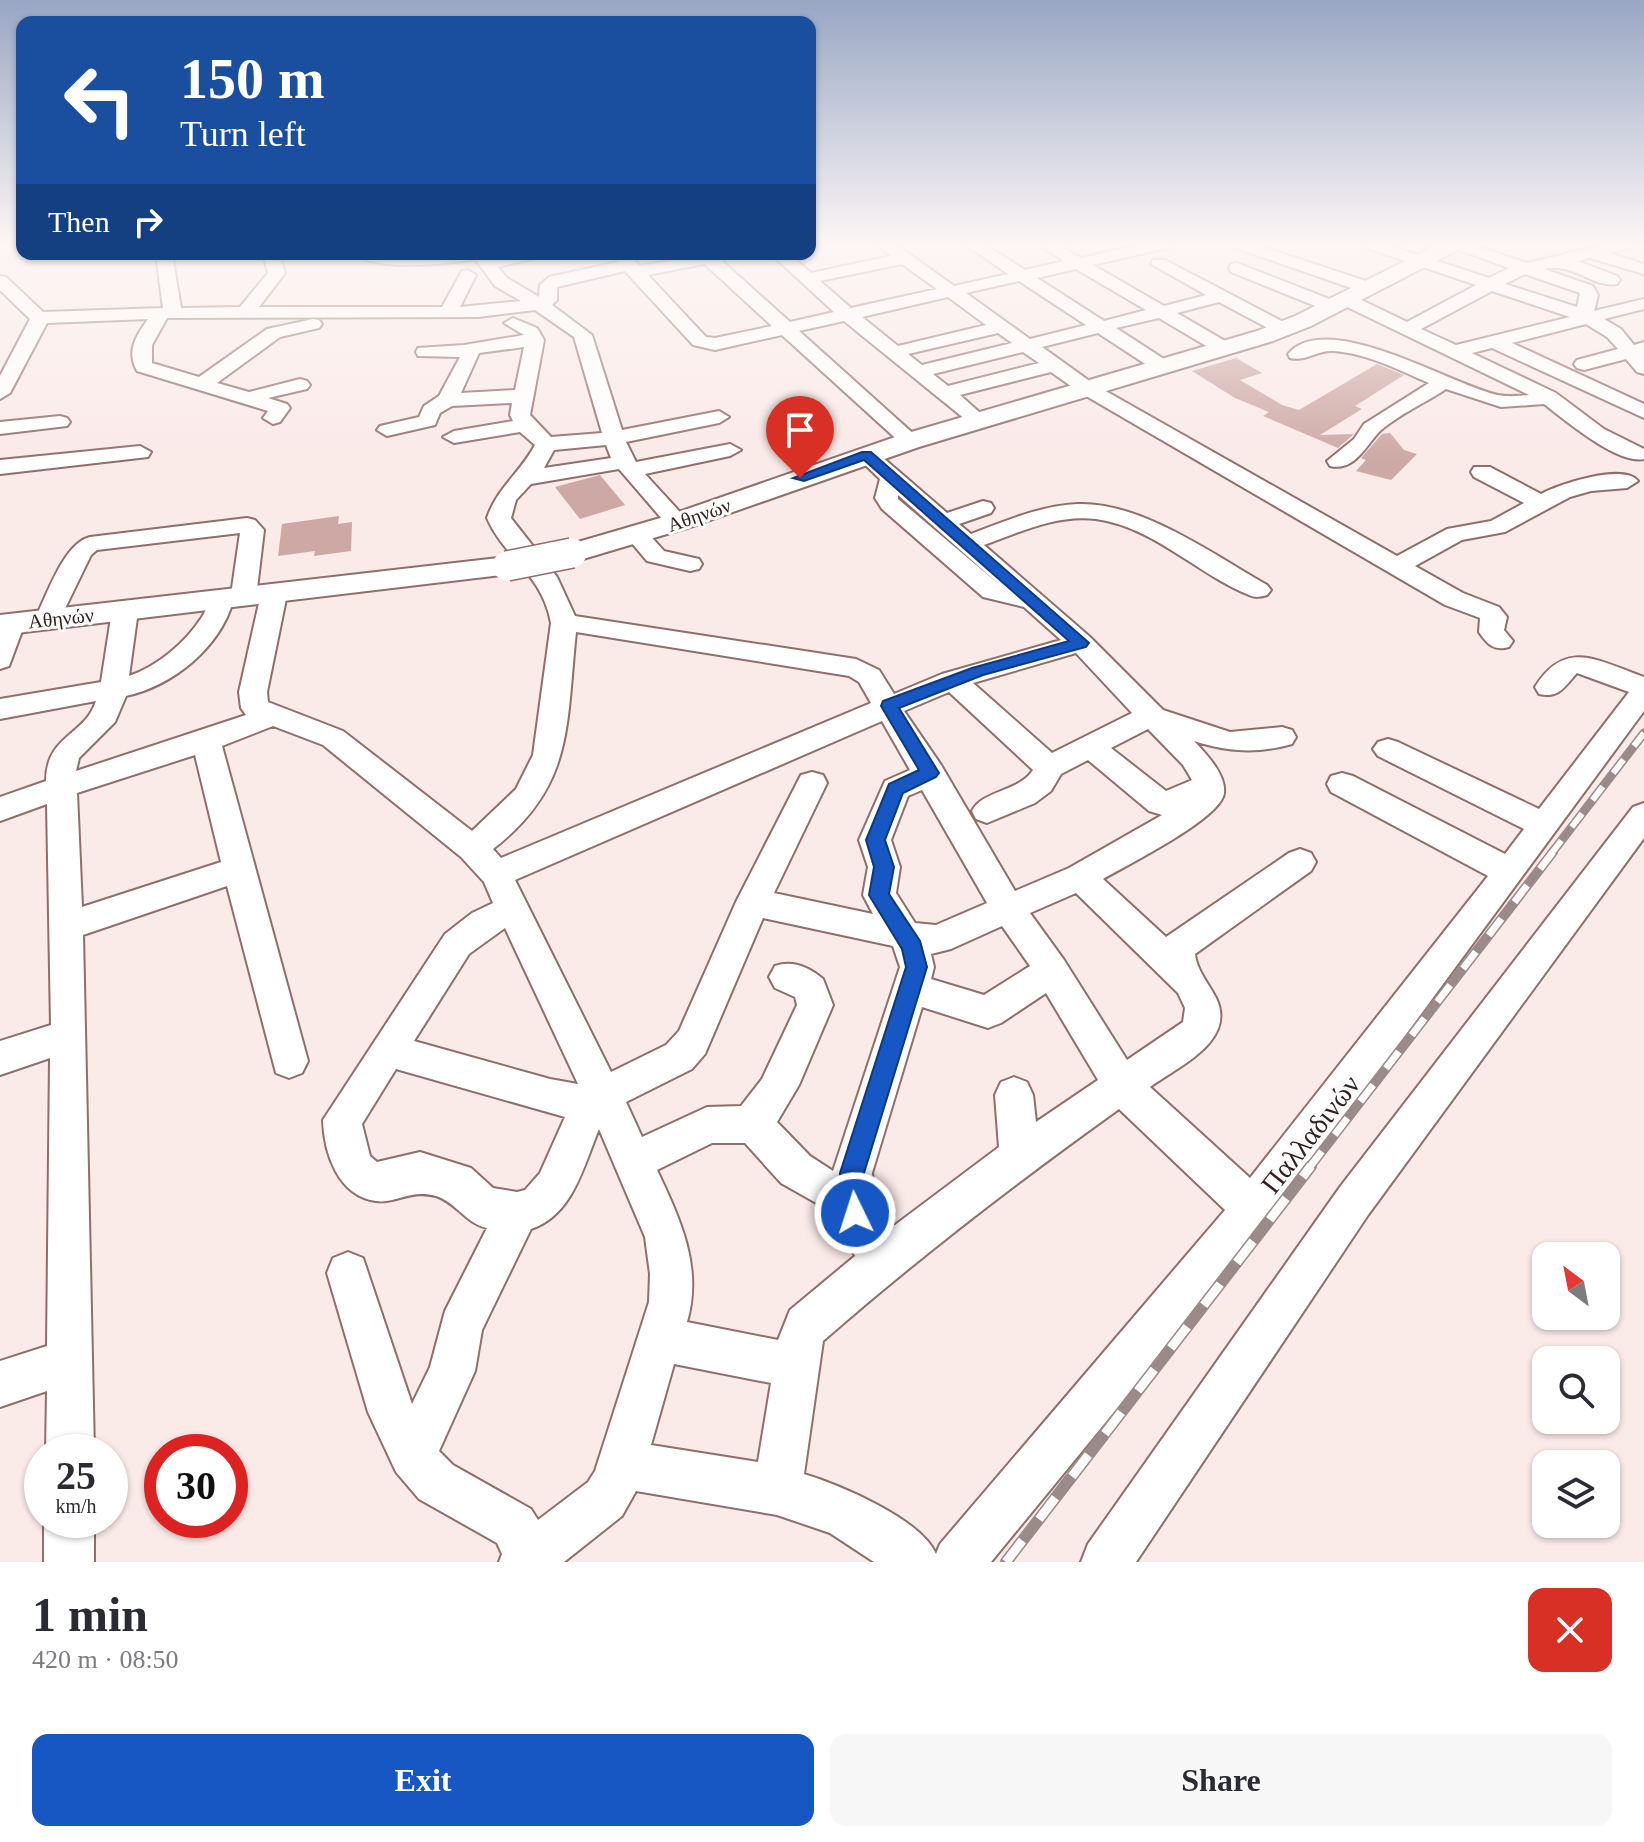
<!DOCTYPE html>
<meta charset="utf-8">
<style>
:root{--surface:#fff;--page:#f7f7f7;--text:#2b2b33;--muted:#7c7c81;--accent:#1757c3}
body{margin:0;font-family:"Times New Roman",serif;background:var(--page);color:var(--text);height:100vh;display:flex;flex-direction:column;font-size:30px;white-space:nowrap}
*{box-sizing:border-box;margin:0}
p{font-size:26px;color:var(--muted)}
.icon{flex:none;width:44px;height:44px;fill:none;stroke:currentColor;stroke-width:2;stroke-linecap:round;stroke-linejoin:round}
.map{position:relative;height:1562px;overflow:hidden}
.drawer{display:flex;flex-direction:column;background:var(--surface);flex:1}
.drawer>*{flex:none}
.top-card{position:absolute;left:16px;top:16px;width:800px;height:244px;border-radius:16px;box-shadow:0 2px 6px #0004;background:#1a4fa0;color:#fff;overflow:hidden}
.needle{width:52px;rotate:328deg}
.buttons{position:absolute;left:1532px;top:1242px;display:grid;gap:16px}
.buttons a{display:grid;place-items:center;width:88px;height:88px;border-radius:16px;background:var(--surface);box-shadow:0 2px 6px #0004;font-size:40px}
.speed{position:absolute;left:24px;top:1434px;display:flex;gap:16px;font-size:40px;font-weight:700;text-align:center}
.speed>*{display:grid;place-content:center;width:104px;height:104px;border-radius:50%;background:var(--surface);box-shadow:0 2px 6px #0004;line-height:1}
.speed small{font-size:20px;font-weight:400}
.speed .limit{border:12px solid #d22;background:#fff;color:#111}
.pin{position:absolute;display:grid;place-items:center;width:68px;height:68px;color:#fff;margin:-82px -34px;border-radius:50% 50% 50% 0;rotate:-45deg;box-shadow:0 0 8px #0007}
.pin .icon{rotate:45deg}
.me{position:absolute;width:88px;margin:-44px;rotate:356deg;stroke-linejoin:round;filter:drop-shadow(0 0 6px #0008)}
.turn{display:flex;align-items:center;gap:28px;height:168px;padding:0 32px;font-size:36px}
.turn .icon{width:104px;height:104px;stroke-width:2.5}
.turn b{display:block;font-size:56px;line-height:68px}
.then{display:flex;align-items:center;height:76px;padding:0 32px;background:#0003;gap:16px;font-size:30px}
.round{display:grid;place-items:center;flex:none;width:84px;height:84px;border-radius:16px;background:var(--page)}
.headline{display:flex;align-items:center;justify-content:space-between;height:136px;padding:0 32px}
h1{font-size:48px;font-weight:700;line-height:60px}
.cta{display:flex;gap:16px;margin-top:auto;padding:16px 32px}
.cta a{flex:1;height:92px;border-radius:16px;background:var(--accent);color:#fff;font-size:32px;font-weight:700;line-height:92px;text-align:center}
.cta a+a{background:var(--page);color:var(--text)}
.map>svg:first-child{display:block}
.building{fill:#cda8a4}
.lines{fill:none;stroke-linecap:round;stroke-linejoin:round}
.minor-casing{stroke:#906e6a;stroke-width:4}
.major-casing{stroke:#906e6a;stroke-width:4}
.minor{fill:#fff;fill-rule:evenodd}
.major{fill:#fff;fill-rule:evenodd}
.rail-far2-casing{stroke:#9a8b89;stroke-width:9}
.rail-far1-casing{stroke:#9a8b89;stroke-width:10}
.rail-casing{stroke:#9a8b89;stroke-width:12}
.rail-far2{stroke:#fbfbfb;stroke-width:6;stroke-dasharray:17;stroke-linecap:butt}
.rail-far1{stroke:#fbfbfb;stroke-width:7;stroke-dasharray:21;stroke-linecap:butt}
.rail{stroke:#fbfbfb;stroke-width:9;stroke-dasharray:27;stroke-linecap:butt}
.major-bridge-casing{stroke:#906e6a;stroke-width:32;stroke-linecap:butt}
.major-bridge{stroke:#fff;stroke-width:29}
.route{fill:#1757c3;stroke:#0f397f;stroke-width:2}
.labels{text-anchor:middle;stroke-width:6;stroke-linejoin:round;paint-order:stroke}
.far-street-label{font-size:20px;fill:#312322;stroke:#fbfbfb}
.near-street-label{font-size:28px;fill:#312322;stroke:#fbfbfb}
</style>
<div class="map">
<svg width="1644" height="1562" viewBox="0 0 1644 1562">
<rect width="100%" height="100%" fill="#faeae8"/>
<!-- building -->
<path class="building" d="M 1236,358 L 1262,373 L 1240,380 L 1282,405 L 1299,410 L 1377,364 L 1404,375 L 1355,406 L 1362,409 L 1320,435 L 1354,434 L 1338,448 L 1263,416 L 1269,412 L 1235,398 L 1192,371 Z
M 1390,433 L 1404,450 L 1417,454 L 1391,480 L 1356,471 L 1366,460 L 1361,458 L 1382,434 Z
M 600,475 L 625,505 L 580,519 L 555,487 Z
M 339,516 L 338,524 L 352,522 L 351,551 L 314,556 L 315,551 L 278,556 L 282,524 Z"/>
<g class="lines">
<defs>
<path id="minor" d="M 877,244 L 895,244 L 954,286 L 1008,274 L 965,244 L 984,244 L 1025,270 L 1064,261 L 1038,244 L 1057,244 L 1081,258 L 1145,244 L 1173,244 L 1171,247 L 1093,265 L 1164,306 L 1206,295 L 1151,264 L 1153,260 L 1165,260 L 1289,325 L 1292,329 L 1289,333 L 1277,333 L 1219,302 L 1177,313 L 1232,345 L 1234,349 L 1232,353 L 1218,353 L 1159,318 L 1116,328 L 1170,363 L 1173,367 L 1170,371 L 1156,371 L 1098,333 L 1042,347 L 1095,385 L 1397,556 L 1447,529 L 1491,521 L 1524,503 L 1474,477 L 1471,472 L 1474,467 L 1490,467 L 1541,494 C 1559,484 1624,463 1638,481 L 1627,488 L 1591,491 L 1570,497 L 1505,532 L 1462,540 L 1415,566 L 1463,593 L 1499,607 L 1507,617 L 1504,630 L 1513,641 L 1509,647 C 1494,651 1488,645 1479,632 L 1480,618 L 1445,605 L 1081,393 L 1051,372 L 960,395 L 988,420 L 978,426 L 971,424 L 844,321 L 799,331 L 917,437 L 921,441 L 917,445 L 903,445 L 782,335 L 715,350 L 693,345 L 625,271 L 557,287 L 557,300 L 552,305 L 592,335 L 622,430 L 719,411 L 729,417 L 719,423 L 626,442 L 636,462 L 730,444 L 741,450 L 730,456 L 645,474 L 689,522 L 685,527 L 669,527 L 619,469 L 531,484 L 516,500 L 511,518 L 557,577 L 575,616 L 856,659 L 879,670 L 894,694 L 942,674 L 1061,640 L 1024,607 L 983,597 L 882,509 L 875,498 L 880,479 L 855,455 L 866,449 L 874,450 L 947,513 L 983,501 L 991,503 L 994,508 L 991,513 L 959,524 L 971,534 C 1005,521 1040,506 1077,504 C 1140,501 1214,555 1267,585 L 1271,590 L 1267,595 C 1260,597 1255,598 1249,595 C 1197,574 1154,527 1096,519 C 1057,514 1020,532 984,545 L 1090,637 L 1163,710 L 1230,732 L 1282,727 L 1292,730 L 1296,737 L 1292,744 C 1257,754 1228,752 1194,741 C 1206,754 1226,774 1224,793 C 1222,818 1127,865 1103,879 L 1166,937 L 1289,853 L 1300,849 L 1311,853 L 1316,862 L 1311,871 L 1195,954 C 1196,969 1209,984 1216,998 C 1237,1041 1179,1066 1150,1087 L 1250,1178 L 1488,876 L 1331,792 L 1327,784 L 1331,776 L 1342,773 L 1353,776 L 1505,854 L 1524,829 L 1378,756 L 1373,749 L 1378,742 L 1388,739 L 1398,742 L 1539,809 L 1629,692 L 1577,673 C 1565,686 1559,699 1539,694 L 1535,687 C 1566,637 1600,662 1644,677 L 1644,711 L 1251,1245 L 991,1562 L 874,1562 L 830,1533 L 777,1515 L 636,1491 L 622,1516 L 564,1562 L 499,1562 L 502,1554 L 497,1543 L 419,1499 L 396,1472 L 368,1412 L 327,1273 L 333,1258 L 348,1252 L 363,1258 L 412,1404 L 430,1367 L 445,1311 L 487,1228 C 465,1223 456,1202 436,1196 C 409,1189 396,1204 376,1201 C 338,1196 324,1153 323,1120 L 445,934 L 472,913 L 493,903 L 484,882 L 461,857 L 323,745 L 273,726 L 222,746 L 308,1061 L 302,1073 L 289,1078 L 276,1073 L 227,886 L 83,935 L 94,1452 L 46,1452 L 47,1391 L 0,1407 L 0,1361 L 47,1346 L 50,1058 L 0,1075 L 0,1041 L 51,1025 L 47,804 L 0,821 L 0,797 L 46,781 C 46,735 85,736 96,701 L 0,719 L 0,699 L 101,682 L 112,611 L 116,605 L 134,605 L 138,611 L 129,676 C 158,666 185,643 202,617 C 207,610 207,602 212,594 L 221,592 L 231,595 L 240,533 L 97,550 L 91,555 L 57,625 L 39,625 L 35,619 C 47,595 64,543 90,537 L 247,518 L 255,520 L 264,530 L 256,597 L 252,602 L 243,605 L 233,601 C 220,648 172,686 126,696 L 115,722 L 79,758 L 76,771 L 246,715 L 241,708 L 239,692 L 261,594 L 265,589 L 283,589 L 287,594 L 267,692 L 268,702 L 343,731 L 472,831 L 516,789 L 533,755 L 551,623 C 542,573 504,558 487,518 C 497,488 520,473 535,445 L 520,432 L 454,443 L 443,437 L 454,431 L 513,421 L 510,415 L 512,403 L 452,406 L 440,413 L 435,425 L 387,436 L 377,430 L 380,426 L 419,417 L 424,406 L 439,396 L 460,357 L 418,356 L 416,352 L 418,348 L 464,345 L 524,335 L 504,323 L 513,318 L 537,328 L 544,340 L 530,415 L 551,437 L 602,433 L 574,337 L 535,310 L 478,317 L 167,318 L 152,345 L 152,363 L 199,377 L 267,329 L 313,319 L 319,320 L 322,324 L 319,328 L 280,337 L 217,383 L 249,392 L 300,379 L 307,381 L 310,385 L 307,389 L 268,398 L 287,404 L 290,408 L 280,422 L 273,424 L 263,418 L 268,411 L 137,371 C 126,351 136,336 148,319 L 47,323 L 10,393 L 0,399 L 0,376 L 30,319 L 0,290 L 0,276 L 6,277 L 43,312 L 163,308 L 156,254 L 172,254 L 181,308 L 240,307 L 268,273 L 263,254 L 279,254 L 285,273 L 259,307 L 442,307 L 462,271 L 468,270 L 476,275 L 460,307 L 521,301 L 495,286 L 475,259 C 450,264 374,272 357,254 L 488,254 L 491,258 L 510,254 L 542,254 L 540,257 L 498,267 L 507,278 L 539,297 L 540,285 L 549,277 L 618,262 L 611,254 L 628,254 L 640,266 L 693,257 L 691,254 L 724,254 L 726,257 L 722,261 L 790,322 L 834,312 L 771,254 L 789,254 L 811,273 L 891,256 ZM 704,264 L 709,268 L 772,326 L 715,338 L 706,337 L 648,275 ZM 902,264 L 937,289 L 851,308 L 820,281 ZM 1076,269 L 1146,310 L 1104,321 L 1037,278 ZM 1019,281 L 1086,325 L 1030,339 L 966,293 ZM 948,297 L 986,325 L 898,346 L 862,317 ZM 998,333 L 1012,343 L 922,365 L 908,354 ZM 524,347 L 515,390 L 461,393 L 479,353 ZM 1023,352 L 1039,363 L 948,386 L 933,374 ZM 606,445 L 611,458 L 544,468 L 554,450 ZM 898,495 L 1001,586 L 898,499 ZM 576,632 L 849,676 L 859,682 L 871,703 L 501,858 L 493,849 C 574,786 566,726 576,632 ZM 1076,653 L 1132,713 L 1052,753 L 973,683 ZM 949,692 L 1033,770 C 1019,792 983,790 972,811 L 976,819 L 987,823 L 1035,803 L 1051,791 L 1061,774 L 1088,760 L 1149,811 L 1162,815 L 1069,868 L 1015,891 L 941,765 L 904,711 ZM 882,721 L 910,770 L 885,781 L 859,840 L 868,867 L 863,895 L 873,914 L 774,893 L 827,783 L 823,775 L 812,772 L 801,775 L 736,902 L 679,1031 L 666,1045 L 611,1072 L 515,880 ZM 1148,729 L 1183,765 L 1192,780 L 1166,791 L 1111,748 ZM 195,755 L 221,862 L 82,907 L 77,793 ZM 922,790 L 987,903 L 936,925 L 915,923 L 896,893 L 900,867 L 891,840 L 908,796 ZM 1076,893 L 1178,993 L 1185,1008 L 1183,1022 L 1127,1060 L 1064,960 L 1030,913 ZM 763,918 L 893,946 L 900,967 L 833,1171 L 810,1156 L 777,1122 L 799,1085 L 833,1005 L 823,979 C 809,967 792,960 775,966 L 769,977 L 775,988 L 795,997 L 797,1005 L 762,1079 L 741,1106 L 707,1107 L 642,1137 L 626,1102 L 692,1069 L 705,1054 ZM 1002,926 L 1030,966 L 984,995 L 931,979 L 934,967 L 931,954 L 951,949 ZM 505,928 L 578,1084 L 550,1079 L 414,1041 L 469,954 ZM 1046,993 L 1098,1080 L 1036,1122 L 1033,1095 L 1027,1082 L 1014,1077 L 1001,1082 L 995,1095 L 999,1147 L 887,1231 L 876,1213 L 872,1173 L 922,1007 L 988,1028 L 1001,1023 ZM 396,1069 L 565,1117 L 540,1173 L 525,1190 L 517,1192 L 493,1188 L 471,1168 L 420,1152 L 377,1162 L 370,1156 L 362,1124 ZM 1119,1109 L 1225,1210 L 940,1544 L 936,1554 C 921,1519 840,1485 804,1474 L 823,1341 C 918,1258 1017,1182 1119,1109 ZM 599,1129 L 645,1237 L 650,1274 L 649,1302 L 595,1471 L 588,1482 L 538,1520 L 531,1509 L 453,1465 L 439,1451 L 475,1371 L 482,1330 L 531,1229 C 573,1215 583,1167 599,1129 ZM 712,1143 L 745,1143 L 781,1183 L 834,1213 L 855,1256 L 790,1310 L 778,1340 L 687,1322 C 703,1267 680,1219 657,1170 ZM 674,1364 L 771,1383 L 758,1462 L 651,1445 Z
M 1231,244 L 1254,244 L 1372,283 L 1375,287 L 1372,291 L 1360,291 L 1233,247 Z
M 1362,244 L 1385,244 L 1489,278 L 1509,268 L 1451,247 L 1449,244 L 1471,244 L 1527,263 L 1608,244 L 1634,244 L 1632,247 L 1609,253 L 1644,264 L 1644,274 L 1590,258 L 1578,261 L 1617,276 L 1620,280 L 1617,284 C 1591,288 1574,262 1544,269 L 1593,286 L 1598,295 L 1594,311 L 1644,299 L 1644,309 L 1604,319 L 1621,329 L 1634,345 L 1644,342 L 1644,374 L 1637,372 L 1626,359 L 1584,370 L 1577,368 L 1574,364 L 1577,360 L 1618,349 L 1607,337 L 1586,324 L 1512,343 L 1644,404 L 1644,418 L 1492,348 L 1472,353 L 1556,393 L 1604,429 L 1644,449 L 1644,459 C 1618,465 1565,420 1544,404 L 1501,407 L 1446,389 C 1425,403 1398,415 1380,431 C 1366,445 1355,472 1330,466 L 1327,461 L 1354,439 L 1364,424 L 1429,383 C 1399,370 1366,353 1333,351 C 1317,350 1305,362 1290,358 L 1288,354 C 1327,308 1451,385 1498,395 C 1508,397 1519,396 1529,395 L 1339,303 L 1336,299 L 1339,295 L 1351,295 L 1407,322 L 1476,285 L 1364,247 ZM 1525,274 L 1580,293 L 1577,307 L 1505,284 ZM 1492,291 L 1570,317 L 1456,345 L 1421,329 Z
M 1237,263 L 1337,302 L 1340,306 L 1337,310 L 1325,310 L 1231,272 L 1229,268 L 1231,264 Z
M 60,416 L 67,418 L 70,422 L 67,426 L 0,434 L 0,422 Z
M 140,446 L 151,452 L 148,457 L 0,474 L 0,460 Z
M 637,528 L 645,530 L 664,551 L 699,559 L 702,564 L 699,569 L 690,571 L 647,561 L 625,535 L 629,530 Z
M 12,615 L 21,617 L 25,623 L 9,666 L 0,669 L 0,622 Z
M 1644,803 L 1644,838 L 1368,1215 L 1136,1562 L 1081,1562 L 1088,1544 L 1340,1187 L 1633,807 Z
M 44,1520 L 94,1520 L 94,1562 L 44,1562 Z"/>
<path id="major" d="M 1439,244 L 1464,244 L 1461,248 L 1311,326 L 1273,341 L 919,447 L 687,528 L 583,559 L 572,562 L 561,559 L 557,553 L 561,547 L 667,516 L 901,435 L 1257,331 L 1295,316 Z
M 507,557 L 518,559 L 522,566 L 518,573 L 0,635 L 0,615 Z"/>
</defs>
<!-- minor casing -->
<use href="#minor" class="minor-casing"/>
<!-- major casing -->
<use href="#major" class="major-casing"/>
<!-- minor -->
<use href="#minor" class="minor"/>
<!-- major -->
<use href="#major" class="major"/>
<defs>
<path id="rail-far2" d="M 1551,854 L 1644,733"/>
<path id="rail-far1" d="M 1309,1168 L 1553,852"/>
<path id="rail" d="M 1006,1562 L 1311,1166"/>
</defs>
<!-- rail-far2 casing -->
<use href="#rail-far2" class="rail-far2-casing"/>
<!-- rail-far1 casing -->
<use href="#rail-far1" class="rail-far1-casing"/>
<!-- rail casing -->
<use href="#rail" class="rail-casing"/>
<!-- rail-far2 -->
<use href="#rail-far2" class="rail-far2"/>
<!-- rail-far1 -->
<use href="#rail-far1" class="rail-far1"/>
<!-- rail -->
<use href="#rail" class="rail"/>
<defs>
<path id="major-bridge" d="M 507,566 L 572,553"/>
</defs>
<!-- major-bridge casing -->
<use href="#major-bridge" class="major-bridge-casing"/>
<!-- major-bridge -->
<use href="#major-bridge" class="major-bridge"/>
</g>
<!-- sky -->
<linearGradient id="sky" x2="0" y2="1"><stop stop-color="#98a6c3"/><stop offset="0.53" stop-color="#fdf6f5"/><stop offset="1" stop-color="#fdf6f5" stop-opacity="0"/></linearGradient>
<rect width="1644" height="462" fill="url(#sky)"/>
<!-- route -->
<path class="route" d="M 862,452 L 871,452 L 1089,643 L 1086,647 L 983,675 L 899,708 L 939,773 L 936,777 L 903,793 L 885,840 L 894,867 L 889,894 L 920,941 L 927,967 L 864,1173 L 867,1213 L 864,1222 L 855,1225 L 846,1222 L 843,1213 L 840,1173 L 906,967 L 902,949 L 869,895 L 874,867 L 866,840 L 889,784 L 919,770 L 881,706 L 883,701 L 972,668 L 1069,641 L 864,460 L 804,481 L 793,478 Z"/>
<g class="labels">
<!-- far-street labels -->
<g class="far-street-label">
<text transform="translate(699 515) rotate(-19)" y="7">Αθηνών</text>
<text transform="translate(61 618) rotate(-6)" y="7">Αθηνών</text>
</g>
<!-- near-street labels -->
<g class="near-street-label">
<text transform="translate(1310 1134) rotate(-52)" y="10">Παλλαδινών</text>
</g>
</g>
</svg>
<div class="buttons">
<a><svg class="needle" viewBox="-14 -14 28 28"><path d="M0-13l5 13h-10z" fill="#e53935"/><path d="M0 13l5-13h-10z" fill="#7c7c81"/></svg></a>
<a><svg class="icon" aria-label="search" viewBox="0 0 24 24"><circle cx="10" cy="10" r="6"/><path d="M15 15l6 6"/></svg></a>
<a><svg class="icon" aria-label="layers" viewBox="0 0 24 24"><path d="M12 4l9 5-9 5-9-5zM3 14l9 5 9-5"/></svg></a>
</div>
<div class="speed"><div>25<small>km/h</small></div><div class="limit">30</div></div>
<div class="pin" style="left:800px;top:478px;background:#d93025"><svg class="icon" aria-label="arrive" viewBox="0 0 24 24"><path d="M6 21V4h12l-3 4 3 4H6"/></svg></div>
<svg class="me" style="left:855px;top:1213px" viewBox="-20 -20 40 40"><circle r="17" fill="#1757c3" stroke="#fff" stroke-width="3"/><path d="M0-11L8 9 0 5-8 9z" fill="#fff"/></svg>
<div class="top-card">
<div class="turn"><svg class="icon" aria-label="left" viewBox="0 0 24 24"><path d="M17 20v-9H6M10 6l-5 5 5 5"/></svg><div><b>150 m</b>Turn left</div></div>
<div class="then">Then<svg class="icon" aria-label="right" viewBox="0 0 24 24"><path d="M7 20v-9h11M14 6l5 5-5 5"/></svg></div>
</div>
</div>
<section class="drawer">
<div class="headline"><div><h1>1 min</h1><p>420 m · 08:50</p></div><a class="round" style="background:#d93025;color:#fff"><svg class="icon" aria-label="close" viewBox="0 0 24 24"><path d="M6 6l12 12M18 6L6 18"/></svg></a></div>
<div class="cta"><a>Exit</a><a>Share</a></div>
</section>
